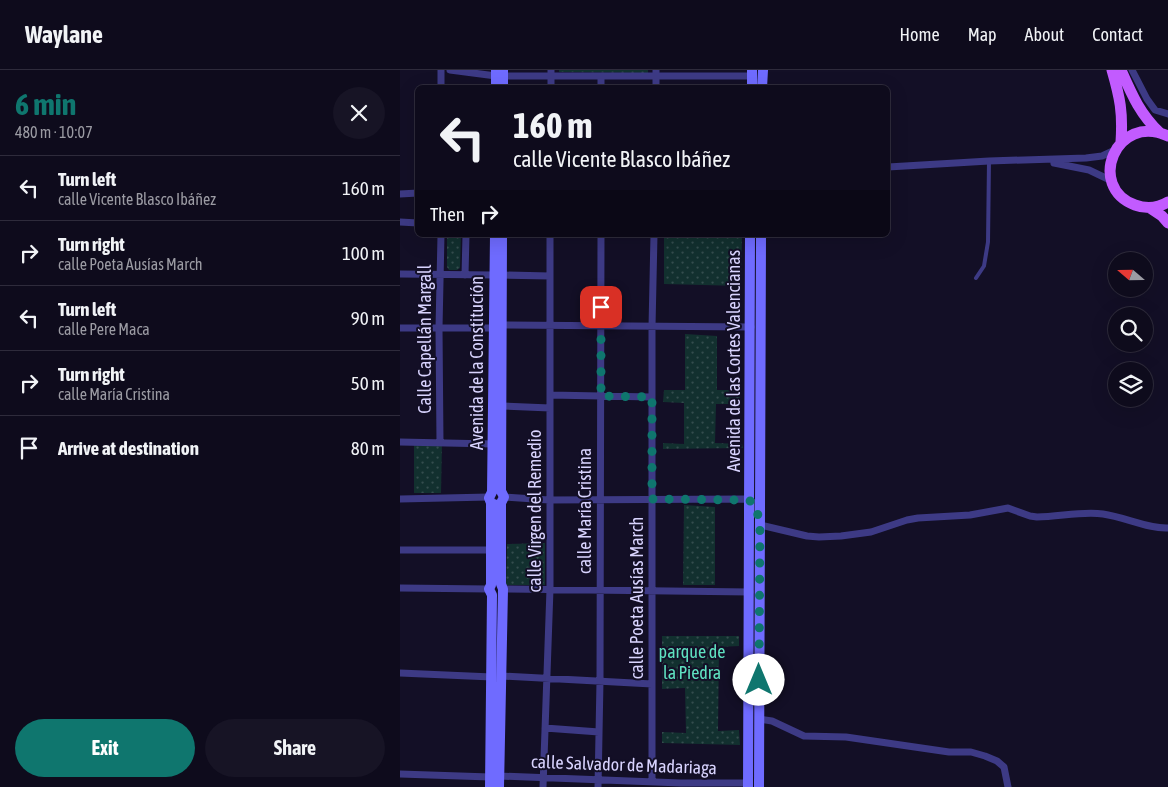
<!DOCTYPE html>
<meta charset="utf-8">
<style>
:root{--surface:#0e0b1c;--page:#171425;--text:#f1f3f6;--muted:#9b9ba3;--line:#2e2b3b;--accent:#0f766e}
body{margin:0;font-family:"Asap Condensed",sans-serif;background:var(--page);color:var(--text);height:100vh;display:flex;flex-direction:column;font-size:19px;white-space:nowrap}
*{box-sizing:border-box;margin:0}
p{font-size:16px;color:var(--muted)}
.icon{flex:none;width:28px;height:28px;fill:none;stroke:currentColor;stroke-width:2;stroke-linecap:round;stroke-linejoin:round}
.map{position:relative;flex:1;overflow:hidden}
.drawer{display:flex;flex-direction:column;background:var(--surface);width:400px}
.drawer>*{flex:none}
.top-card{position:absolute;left:15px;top:15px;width:475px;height:152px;border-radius:8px;box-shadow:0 5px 20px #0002,0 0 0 1px var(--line);background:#0e0b1c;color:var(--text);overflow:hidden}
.needle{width:32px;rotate:290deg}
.controls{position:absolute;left:708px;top:182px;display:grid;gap:10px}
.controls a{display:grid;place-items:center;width:45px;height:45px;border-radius:50%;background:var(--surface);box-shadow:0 5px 20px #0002,0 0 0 1px var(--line);font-size:25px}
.pin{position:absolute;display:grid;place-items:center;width:42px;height:42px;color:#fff;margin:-21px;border-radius:10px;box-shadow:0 2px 8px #0006}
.me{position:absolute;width:55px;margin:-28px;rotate:0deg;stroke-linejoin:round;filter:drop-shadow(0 0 4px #0008)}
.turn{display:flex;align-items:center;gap:18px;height:105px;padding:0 15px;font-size:22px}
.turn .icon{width:65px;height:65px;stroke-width:2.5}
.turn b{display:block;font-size:35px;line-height:42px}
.then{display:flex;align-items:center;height:48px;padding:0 15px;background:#0003;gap:10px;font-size:19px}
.round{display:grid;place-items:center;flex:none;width:52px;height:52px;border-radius:26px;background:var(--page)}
.overview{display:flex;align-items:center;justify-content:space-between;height:85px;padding:0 15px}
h1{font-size:30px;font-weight:700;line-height:38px;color:var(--accent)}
.button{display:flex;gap:10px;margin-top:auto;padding:10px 15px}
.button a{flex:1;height:58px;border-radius:30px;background:var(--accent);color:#fff;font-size:20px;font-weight:700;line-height:58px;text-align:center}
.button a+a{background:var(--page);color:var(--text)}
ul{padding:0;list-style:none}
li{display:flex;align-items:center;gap:15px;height:65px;padding:0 15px;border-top:1px solid var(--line)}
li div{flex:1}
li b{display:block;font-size:19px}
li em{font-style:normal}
header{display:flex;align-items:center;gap:30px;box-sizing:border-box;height:70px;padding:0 25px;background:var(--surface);border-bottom:1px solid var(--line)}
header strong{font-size:24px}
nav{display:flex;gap:28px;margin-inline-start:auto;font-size:18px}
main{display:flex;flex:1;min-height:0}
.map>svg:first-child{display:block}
.park{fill:url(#park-dots)}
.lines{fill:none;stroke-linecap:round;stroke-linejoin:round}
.lane{stroke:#3d3a85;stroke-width:4}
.street{stroke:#3d3a85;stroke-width:7}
.secondary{stroke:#6f6bff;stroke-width:10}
.primary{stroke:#c25bff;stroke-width:11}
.route{stroke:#0f766e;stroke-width:9;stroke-dasharray:0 16.2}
.labels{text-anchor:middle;stroke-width:4;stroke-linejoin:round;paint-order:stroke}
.street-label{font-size:18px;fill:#d9d4ff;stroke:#130f26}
.park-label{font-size:18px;fill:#5fe0c0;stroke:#130f26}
</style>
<header>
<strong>Waylane</strong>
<nav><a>Home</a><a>Map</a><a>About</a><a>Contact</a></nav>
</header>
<main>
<section class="drawer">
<div class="overview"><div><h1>6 min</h1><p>480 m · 10:07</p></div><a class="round"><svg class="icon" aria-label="close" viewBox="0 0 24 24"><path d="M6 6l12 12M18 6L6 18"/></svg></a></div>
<ul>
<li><svg class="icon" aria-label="left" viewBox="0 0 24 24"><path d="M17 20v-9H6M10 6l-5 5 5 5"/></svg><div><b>Turn left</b><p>calle Vicente Blasco Ibáñez</p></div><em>160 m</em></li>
<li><svg class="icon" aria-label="right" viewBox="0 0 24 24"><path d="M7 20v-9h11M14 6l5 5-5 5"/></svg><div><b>Turn right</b><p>calle Poeta Ausías March</p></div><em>100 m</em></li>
<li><svg class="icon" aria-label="left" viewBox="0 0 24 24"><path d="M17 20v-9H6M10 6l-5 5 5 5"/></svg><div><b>Turn left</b><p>calle Pere Maca</p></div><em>90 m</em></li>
<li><svg class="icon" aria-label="right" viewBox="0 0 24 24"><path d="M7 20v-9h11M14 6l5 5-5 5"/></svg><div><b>Turn right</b><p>calle María Cristina</p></div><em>50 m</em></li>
<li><svg class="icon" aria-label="arrive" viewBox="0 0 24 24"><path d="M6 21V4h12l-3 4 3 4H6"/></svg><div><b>Arrive at destination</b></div><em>80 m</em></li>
</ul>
<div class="button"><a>Exit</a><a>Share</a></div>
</section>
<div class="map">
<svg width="768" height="717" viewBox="0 0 768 717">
<defs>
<pattern id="park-dots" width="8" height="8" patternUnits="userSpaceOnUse" patternTransform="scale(1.25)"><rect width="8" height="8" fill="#12302f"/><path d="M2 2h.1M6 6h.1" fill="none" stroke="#344d4e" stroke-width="1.8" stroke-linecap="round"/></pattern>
</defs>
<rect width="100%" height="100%" fill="#130f26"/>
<!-- park -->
<path class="park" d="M 159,0 L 248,0 L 248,3 L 159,2 Z
M 47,165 L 61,165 L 60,198 L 57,200 L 49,200 L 47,197 Z
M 264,165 L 342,165 L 341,216 L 264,214 Z
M 285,264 L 317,266 L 317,320 L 340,320 L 340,334 L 316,334 L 315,373 L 342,374 L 343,378 L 263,379 L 263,373 L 284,374 L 284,333 L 263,332 L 264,320 L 285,320 Z
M 14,373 L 42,373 L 41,423 L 14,423 Z
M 284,435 L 315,437 L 315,515 L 283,515 Z
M 145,473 L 145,515 L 106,515 L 107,474 Z
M 262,566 L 339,566 L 339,576 L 319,577 L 318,661 L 339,660 L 340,675 L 262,673 L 262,662 L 286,663 L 285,618 L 262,619 Z"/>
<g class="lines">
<!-- lane -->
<path class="lane" d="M 576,208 L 584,196 L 588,172 L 589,91"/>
<!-- street -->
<path class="street" d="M 50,0 L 96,6
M 732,0 L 747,29 L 755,40 L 768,44
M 103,6 L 352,6
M 41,18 L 41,0
M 151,18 L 151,0
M 201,18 L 201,6
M 256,18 L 256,0
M 654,93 L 689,100 L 712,111
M 488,97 L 589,91 L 686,88 L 702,86 L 715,80
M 0,124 L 18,123
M 0,152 L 18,153
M 0,204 L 94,205
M 65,205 L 66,165
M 102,205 L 150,206
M 101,255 L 351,257
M 0,258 L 94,258
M 150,325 L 252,327
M 101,336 L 150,338
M 0,372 L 93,374
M 40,373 L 39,258 L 41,165
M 104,427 L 149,430 L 345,429 L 350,430 L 355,434 L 356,443
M 0,429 L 89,427
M 359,453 L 360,455 L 407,466 L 419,467 L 441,466 L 471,462 L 507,450 L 518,448 L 570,445 L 608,438 L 630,446 L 637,447 C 659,447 681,441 703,444 C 725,447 748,459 768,458
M 0,480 L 91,480
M 0,518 L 89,519
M 103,519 L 350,522
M 0,603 L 92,607
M 102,606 L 252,614
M 359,649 L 372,651 L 404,666 L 446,667 L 549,682 L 571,682 L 585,686 L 597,691 L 604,697 L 608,717
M 145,658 L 199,662
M 0,704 L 90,707
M 99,706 L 281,713 L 348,713
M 252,711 L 252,257 L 254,165
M 143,717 L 150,519 L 150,165
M 198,717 L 200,611 L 201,165"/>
<!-- secondary -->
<path class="secondary" d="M 96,18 L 96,0
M 103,18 L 103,0
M 352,18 L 352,0
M 362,18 L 363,0
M 95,165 L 92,422 L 89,428 L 91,433 L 96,435
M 90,717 L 92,525 L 89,519 L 91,515 L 91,433
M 99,717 L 103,519 L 101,514 L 101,433 L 104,427 L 101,421 L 102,165
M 348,717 L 350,165
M 359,717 L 361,165"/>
<!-- primary -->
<path class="primary" d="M 712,0 C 720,28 723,42 721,72
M 721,0 C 732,25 740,44 760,63
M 768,66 C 716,42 686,117 735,135 C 746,139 758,138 768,132
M 750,138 L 762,146 L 768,153"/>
</g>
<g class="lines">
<!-- route -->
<path class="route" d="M 201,237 L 201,326 L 252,327 L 252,429 L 345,430 C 358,430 357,445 360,455 L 359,610"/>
</g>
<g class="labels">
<!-- street labels -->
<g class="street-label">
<text transform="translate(25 269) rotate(-90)" y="6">Calle Capellán Margall</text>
<text transform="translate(334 291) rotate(-90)" y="6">Avenida de las Cortes Valencianas</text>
<text transform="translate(77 293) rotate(-90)" y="6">Avenida de la Constitución</text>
<text transform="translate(135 441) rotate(-90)" y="6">calle Virgen del Remedio</text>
<text transform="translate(185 441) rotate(-90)" y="6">calle María Cristina</text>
<text transform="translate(237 528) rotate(-90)" y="6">calle Poeta Ausías March</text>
<text transform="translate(224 695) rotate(2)" y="6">calle Salvador de Madariaga</text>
</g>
<!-- park labels -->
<g class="park-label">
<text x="292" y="588">parque de<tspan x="292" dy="21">la Piedra</tspan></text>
</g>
</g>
</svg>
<div class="controls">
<a><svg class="needle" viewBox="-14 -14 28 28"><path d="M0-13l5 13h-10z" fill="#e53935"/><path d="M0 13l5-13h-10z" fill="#9b9ba3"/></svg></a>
<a><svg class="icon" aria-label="search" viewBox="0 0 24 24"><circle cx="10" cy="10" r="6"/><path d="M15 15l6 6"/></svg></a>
<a><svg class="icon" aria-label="layers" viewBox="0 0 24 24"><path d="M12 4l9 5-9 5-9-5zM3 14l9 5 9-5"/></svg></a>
</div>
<div class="pin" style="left:201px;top:237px;background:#d93025"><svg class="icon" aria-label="arrive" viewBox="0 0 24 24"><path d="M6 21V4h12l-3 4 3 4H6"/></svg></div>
<svg class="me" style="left:359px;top:610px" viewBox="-20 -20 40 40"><circle r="19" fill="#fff"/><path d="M0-13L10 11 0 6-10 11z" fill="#0f766e"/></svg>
<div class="top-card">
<div class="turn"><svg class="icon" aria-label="left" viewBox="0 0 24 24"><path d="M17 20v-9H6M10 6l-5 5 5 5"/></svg><div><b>160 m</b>calle Vicente Blasco Ibáñez</div></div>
<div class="then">Then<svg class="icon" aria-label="right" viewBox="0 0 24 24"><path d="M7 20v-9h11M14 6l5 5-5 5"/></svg></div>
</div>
</div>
</main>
